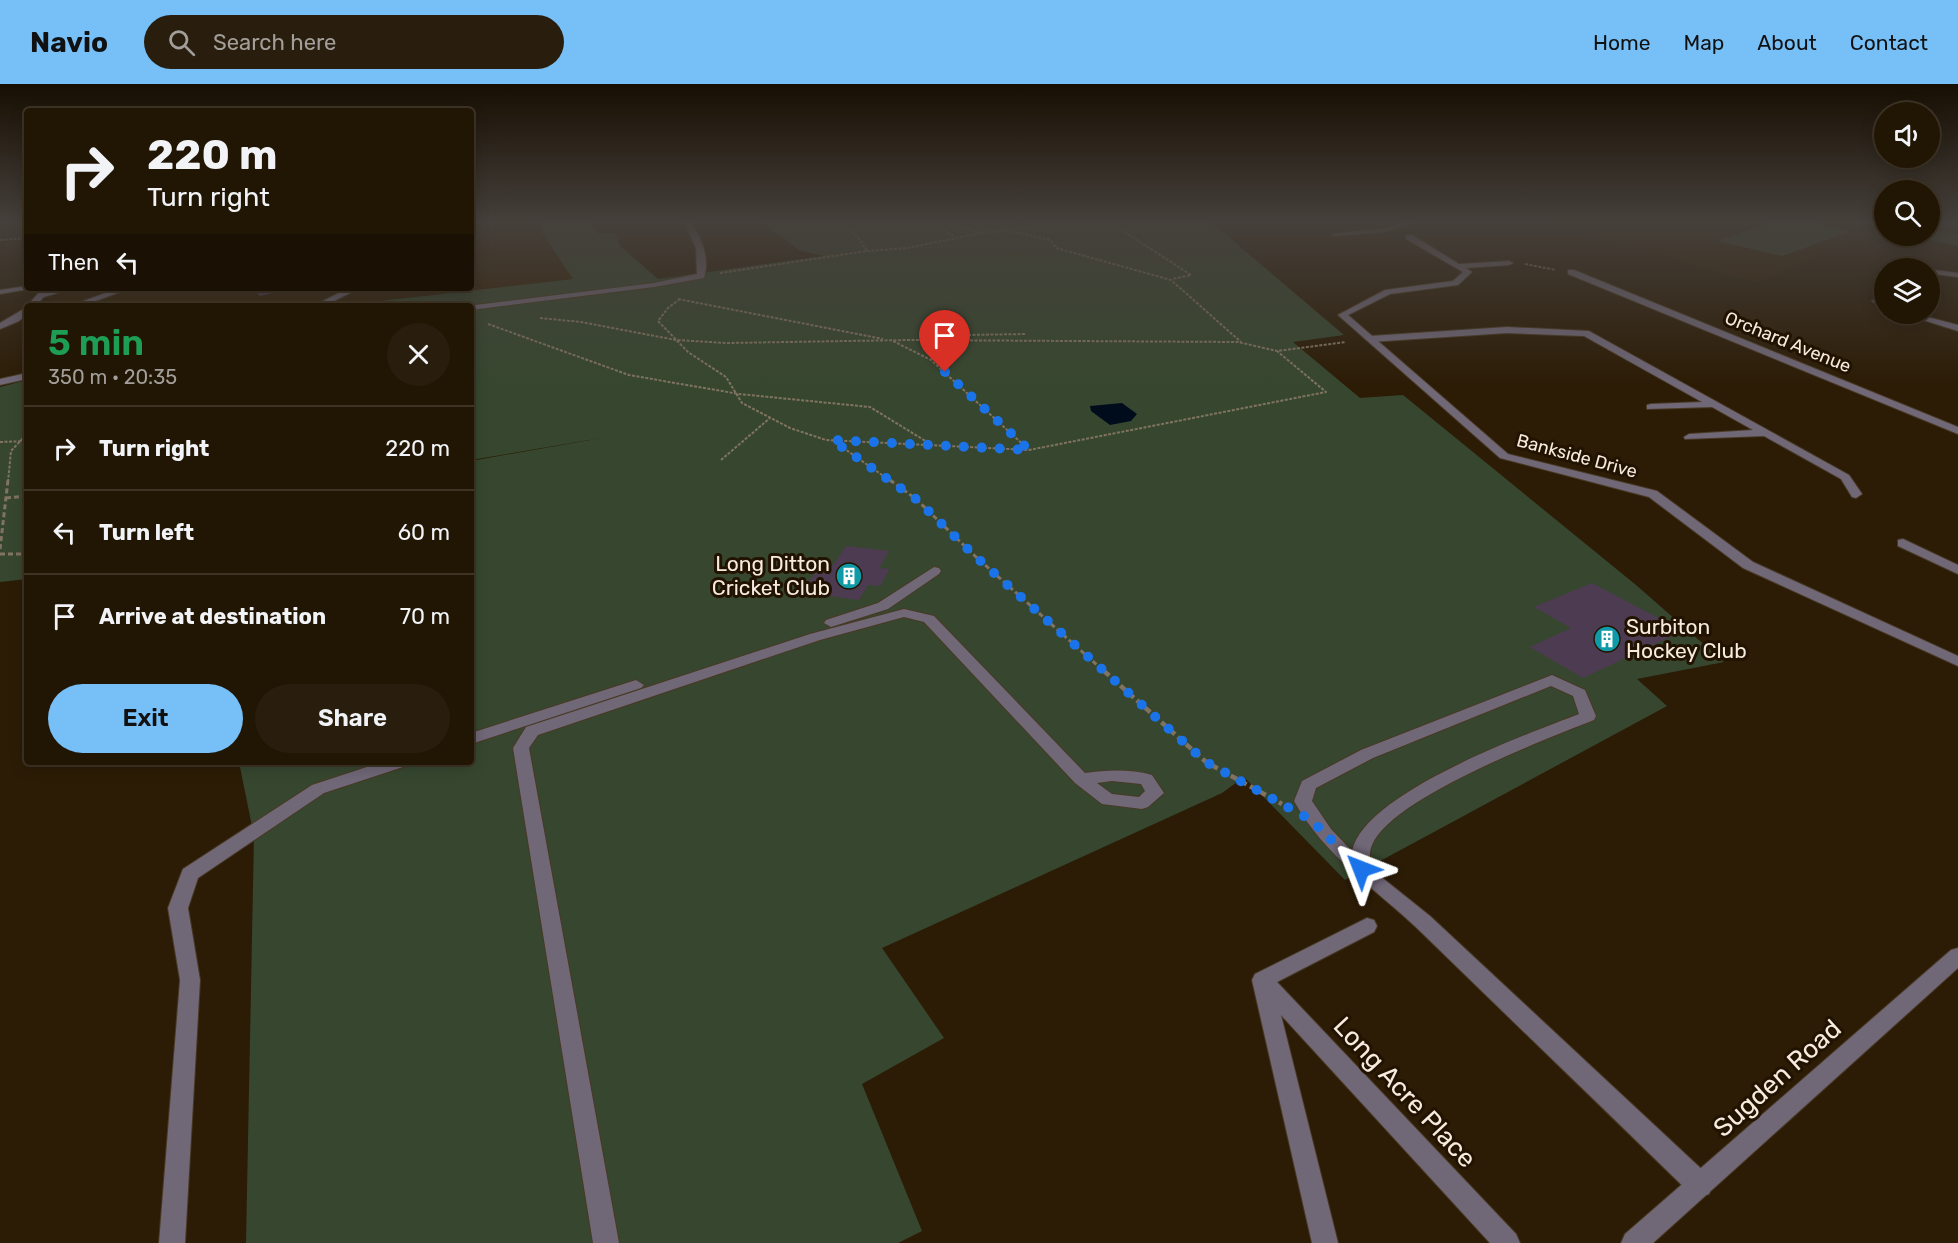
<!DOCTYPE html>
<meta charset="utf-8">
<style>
:root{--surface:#211504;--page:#291e0e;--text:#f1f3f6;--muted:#a29f9a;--line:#3e3426;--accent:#77bff7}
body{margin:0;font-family:Rubik,sans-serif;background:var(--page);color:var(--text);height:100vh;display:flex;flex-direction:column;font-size:22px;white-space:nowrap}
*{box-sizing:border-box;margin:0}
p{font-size:20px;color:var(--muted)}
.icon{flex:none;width:33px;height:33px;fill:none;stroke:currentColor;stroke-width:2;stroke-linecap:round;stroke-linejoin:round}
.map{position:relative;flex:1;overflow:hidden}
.sheet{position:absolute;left:24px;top:219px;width:450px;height:462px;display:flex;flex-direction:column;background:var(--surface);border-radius:6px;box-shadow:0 3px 15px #0003,0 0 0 2px var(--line)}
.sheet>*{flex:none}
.top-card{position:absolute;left:24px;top:24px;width:450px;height:183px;border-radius:6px;box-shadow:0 3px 15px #0003,0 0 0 2px var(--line);background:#211504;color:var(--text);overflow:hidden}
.tools{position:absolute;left:1874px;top:18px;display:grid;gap:12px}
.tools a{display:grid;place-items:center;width:66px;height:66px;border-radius:50%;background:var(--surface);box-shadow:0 3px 15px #0003,0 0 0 2px var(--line);font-size:30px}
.pin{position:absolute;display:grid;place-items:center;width:51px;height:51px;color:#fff;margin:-62px -26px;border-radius:50% 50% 50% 0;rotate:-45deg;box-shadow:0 0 6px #0007}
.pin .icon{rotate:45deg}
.me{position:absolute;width:66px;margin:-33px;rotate:315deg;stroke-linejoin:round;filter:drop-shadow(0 0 4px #0008)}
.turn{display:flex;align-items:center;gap:21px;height:126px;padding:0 24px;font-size:27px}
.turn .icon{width:78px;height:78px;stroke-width:2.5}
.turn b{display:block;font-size:42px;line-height:51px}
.then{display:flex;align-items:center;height:57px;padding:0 24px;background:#0003;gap:12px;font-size:22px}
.round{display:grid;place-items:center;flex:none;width:63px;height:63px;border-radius:32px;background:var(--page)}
.head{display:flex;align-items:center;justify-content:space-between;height:102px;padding:0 24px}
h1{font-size:36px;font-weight:600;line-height:45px;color:#1e9e55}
.cta{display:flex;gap:12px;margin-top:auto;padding:12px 24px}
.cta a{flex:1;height:69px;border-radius:36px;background:var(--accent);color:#111;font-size:24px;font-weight:600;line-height:69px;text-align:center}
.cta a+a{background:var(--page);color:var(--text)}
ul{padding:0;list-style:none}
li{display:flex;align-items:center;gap:18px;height:84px;padding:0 24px;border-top:2px solid var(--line)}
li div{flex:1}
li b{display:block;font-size:22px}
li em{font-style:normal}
header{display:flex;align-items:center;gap:36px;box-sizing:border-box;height:84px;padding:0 30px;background:var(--accent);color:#111}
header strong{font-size:28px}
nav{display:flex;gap:33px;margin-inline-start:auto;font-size:21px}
.search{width:420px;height:54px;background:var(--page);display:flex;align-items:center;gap:15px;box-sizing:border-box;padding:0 21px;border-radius:33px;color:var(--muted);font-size:22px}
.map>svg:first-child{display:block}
.built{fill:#341f03}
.green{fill:#37472f}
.water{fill:#000c1c}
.building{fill:#4d3b51}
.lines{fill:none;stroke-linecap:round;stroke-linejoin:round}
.service-casing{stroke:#483924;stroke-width:2}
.minor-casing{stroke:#483924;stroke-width:2}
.tertiary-casing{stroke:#483924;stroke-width:2}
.path-far2{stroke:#817361;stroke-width:2;stroke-dasharray:3 1.5;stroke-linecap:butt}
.path-far1{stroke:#817361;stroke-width:3;stroke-dasharray:5 3;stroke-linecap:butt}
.path{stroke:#817361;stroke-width:4.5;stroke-dasharray:7 4;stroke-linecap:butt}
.service{fill:#706777;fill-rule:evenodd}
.minor{fill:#706777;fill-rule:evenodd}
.tertiary{fill:#706777;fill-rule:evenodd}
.route{stroke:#1a73e8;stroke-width:10;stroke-dasharray:0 18}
.labels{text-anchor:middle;stroke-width:6;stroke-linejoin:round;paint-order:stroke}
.far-street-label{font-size:18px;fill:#f6ebde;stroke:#221200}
.poi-label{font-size:21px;fill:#f6ebde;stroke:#221200;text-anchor:end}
.near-street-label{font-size:26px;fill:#f6ebde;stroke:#221200}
</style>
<header>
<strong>Navio</strong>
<div class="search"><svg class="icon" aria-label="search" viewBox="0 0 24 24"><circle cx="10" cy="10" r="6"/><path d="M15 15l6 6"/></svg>Search here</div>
<nav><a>Home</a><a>Map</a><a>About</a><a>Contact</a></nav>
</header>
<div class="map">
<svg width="1958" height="1159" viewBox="0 0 1958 1159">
<rect width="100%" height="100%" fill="#2c1c06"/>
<!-- built -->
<path class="built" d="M 471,138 L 552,138 L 574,195 L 336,222 L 42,222 L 55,204 L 471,204 Z
M 1548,138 L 1884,138 L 1884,149 L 1877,148 L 1756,199 Z"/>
<!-- green -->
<path class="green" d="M 540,138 L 591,138 L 599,150 L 616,150 L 620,162 L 658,195 L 823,172 L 799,166 L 762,138 L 1211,138 L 1344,251 L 1293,258 L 1360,314 L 1403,311 L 1636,501 L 1724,578 L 1637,595 L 1667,622 L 1345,796 L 1244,693 L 1222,709 L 882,864 L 944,954 L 862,1000 L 922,1147 L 898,1159 L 246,1159 L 254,752 L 239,678 L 471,678 L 471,377 L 607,353 L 471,376 L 471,222 L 336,222 L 573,195 L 541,147 Z
M 1772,138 L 1809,138 L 1852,147 L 1782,172 L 1717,157 Z
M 1932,145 L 1958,151 L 1958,162 L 1911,152 L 1929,152 Z
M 27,296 L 27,495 L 0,498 L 0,303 Z"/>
<!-- water -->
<path class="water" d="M 1122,319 L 1137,330 L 1131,337 L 1110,341 L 1091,327 L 1090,322 Z"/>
<!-- building -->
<path class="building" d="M 1929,138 L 1958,138 L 1958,147 L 1929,141 Z
M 250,204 L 292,204 L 293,205 L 260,212 Z
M 846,462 L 889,467 L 879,484 L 890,485 L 880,502 L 868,501 L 859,516 L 814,510 L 820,501 L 808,499 L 821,480 L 833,481 Z
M 1592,499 L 1683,547 L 1583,594 L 1530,563 L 1571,544 L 1534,523 Z"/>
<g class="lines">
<defs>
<path id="service" d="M 1407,138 L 1418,138 L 1385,148 L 1335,152 L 1331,150 L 1385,144 Z
M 27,202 L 35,204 L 0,210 L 0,206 Z
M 61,204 L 75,204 L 44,213 L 40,211 Z
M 119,204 L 131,204 L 82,222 L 70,222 Z
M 349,204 L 360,204 L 324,222 L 313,222 Z
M 1507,243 L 1589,247 L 1849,391 L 1862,410 L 1856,414 L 1852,413 L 1841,395 L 1764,352 L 1685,355 L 1684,353 L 1689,350 L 1753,346 L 1712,323 L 1647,325 L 1647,321 L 1651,320 L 1702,318 L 1584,252 L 1507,249 L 1370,258 L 1365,255 L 1370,252 Z
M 934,483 L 939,484 L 941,487 L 939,490 L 888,525 L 831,543 L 824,539 L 826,536 L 878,519 Z
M 904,525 L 934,532 L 1085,689 C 1108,686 1130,685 1152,691 L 1164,709 L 1148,723 L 1142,725 L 1102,720 L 1075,699 L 924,538 L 904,533 L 820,556 L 538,651 L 529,664 L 619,1159 L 593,1159 L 513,664 L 526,643 L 810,550 ZM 1112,697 L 1141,700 L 1145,707 L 1139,713 L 1112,710 L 1097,699 Z
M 1552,591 L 1585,606 L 1596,632 L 1594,636 C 1546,655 1391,714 1372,761 C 1369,767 1370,776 1370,784 L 1430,832 L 1709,1092 L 1712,1101 L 1709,1110 L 1700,1113 L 1691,1110 C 1601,1022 1510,935 1420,847 C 1375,804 1325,773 1294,717 L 1302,697 L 1361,666 ZM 1551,602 L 1573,612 L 1579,630 C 1527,650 1364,709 1352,767 L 1331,745 L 1312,717 L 1316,704 L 1373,674 Z
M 636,596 L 644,601 L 641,604 L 471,660 L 471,649 Z
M 382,678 L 408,678 L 406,682 L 324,709 L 198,794 L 188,824 L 200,896 L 185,1159 L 159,1159 L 180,896 L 168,824 L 181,790 L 183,785 L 312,701 Z"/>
<path id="minor" d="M 684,138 L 690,138 C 702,153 710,175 704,194 L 654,203 L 471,226 L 471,222 L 467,222 L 654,199 L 697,190 L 696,164 Z
M 1406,151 L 1412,151 L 1459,180 L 1509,177 L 1513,179 L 1509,181 L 1466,184 L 1472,188 L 1458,201 L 1390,210 L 1348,231 L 1508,370 L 1657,407 L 1753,478 L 1958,572 L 1958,582 L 1743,484 L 1649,413 L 1500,374 L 1338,231 L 1385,206 L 1453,197 L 1463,188 L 1406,155 Z
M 1568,186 L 1574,186 L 1958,343 L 1958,350 L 1568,190 Z
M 1933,186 L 1958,189 L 1958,193 L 1934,190 L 1929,192 L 1929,187 Z
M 1884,211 L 1882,217 L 1884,226 L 1872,217 Z
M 1904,230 L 1916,230 L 1958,241 L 1958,247 Z
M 27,289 L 27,295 L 0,301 L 0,295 Z
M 1903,455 L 1958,481 L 1958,490 L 1898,462 L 1898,456 Z
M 1367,834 L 1374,836 L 1377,842 L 1374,848 L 1277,898 L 1516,1150 L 1520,1159 L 1490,1159 L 1281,931 L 1338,1159 L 1312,1159 L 1252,896 L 1255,890 Z"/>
<path id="tertiary" d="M 43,204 L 51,204 L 36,222 L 27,222 Z
M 27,223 L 27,230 L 19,237 L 0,245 L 0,239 Z
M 1958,864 L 1958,884 L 1653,1159 L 1621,1159 L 1625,1150 L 1951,866 Z"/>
</defs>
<!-- service casing -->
<use href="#service" class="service-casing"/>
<!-- minor casing -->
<use href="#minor" class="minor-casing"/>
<!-- tertiary casing -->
<use href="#tertiary" class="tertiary-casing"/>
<!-- path-far2 -->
<path class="path-far2" d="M 841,138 L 858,153 L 867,167
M 939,138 L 942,145 L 955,153
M 947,138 L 978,148
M 998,138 L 1004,146 L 1051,156 L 1056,164 L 1171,196 L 1241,258
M 1109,138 L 1191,191 L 1172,195
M 0,156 L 27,154
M 1525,180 L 1556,186
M 720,189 L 867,167 L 907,164 L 981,149 L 1078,138
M 678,215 L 883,255
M 680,215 L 668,224 L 658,237 L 688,268 L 726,293 L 742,319 L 790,344 L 826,356 L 1029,366 L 1326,308 L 1277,267 L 1346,258
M 540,234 L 581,238 L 676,256 L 727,259 L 909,256 L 1238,258 L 1277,267
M 488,240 L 629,291 L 739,310 L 870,323 L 932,361
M 893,257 L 931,276 L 1029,366
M 931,276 L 966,251 L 1025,250
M 832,356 L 892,398
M 0,358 L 27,357
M 721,376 L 770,334
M 8,398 L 11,367 L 27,350"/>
<!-- path-far1 -->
<path class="path-far1" d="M 890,396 L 916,415 L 975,472 L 1106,589
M 6,414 L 27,412
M 0,465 L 8,396
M 0,470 L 27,470"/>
<!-- path -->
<path class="path" d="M 1104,587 L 1206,678 L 1282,720"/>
<!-- service -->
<use href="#service" class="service"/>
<!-- minor -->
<use href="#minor" class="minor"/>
<!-- tertiary -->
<use href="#tertiary" class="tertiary"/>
</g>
<!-- sky -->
<linearGradient id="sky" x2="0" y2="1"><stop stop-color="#180f03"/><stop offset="0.46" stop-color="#45403b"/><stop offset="1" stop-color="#45403b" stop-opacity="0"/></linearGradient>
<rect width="1958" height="300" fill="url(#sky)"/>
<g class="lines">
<!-- route -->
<path class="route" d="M 945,288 L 1029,366 L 832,356 L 916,415 L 975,472 L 1206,678 L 1311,736 L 1361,785"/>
</g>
<!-- icons -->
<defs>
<symbol id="building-disc" viewBox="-11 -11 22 22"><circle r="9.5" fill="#0f9aa8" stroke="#221200"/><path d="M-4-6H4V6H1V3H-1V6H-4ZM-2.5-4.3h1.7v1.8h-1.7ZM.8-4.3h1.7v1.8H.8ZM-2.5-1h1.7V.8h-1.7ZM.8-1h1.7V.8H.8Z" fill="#fff"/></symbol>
</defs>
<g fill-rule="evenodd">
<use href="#building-disc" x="834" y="477" width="30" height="30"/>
<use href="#building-disc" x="1592" y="540" width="30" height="30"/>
</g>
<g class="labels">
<!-- far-street labels -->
<g class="far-street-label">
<text transform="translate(1788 258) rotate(22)" y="6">Orchard Avenue</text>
<text transform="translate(1577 372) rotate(15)" y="6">Bankside Drive</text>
</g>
<!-- poi labels -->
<g class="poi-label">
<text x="830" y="487">Long Ditton<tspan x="830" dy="24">Cricket Club</tspan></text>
<text x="1626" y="550" text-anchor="start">Surbiton<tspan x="1626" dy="24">Hockey Club</tspan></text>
</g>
<!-- near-street labels -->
<g class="near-street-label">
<text transform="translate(1777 994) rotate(-42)" y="9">Sugden Road</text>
<text transform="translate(1405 1008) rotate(47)" y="9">Long Acre Place</text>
</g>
</g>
</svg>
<div class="tools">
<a><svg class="icon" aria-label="sound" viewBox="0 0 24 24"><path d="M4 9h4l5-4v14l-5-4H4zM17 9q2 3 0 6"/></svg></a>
<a><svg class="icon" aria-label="search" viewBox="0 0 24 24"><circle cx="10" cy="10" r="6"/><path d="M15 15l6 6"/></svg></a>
<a><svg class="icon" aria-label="layers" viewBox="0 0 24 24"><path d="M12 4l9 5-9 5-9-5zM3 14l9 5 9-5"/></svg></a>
</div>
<div class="pin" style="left:945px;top:288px;background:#d93025"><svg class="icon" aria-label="arrive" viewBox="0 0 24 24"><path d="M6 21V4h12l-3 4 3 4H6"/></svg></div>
<svg class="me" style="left:1361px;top:785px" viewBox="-20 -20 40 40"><path d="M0-17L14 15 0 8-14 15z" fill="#1a73e8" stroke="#fff" stroke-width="4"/></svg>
<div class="top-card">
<div class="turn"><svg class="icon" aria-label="right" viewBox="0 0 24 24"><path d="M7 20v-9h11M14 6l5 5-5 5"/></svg><div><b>220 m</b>Turn right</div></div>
<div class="then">Then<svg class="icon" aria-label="left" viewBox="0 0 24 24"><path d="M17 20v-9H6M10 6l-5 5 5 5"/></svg></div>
</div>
<section class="sheet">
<div class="head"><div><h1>5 min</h1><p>350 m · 20:35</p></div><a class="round"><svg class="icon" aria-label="close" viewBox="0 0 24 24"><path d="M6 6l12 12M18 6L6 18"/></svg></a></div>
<ul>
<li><svg class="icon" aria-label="right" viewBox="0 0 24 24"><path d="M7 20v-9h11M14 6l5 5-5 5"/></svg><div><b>Turn right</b></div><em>220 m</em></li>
<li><svg class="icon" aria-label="left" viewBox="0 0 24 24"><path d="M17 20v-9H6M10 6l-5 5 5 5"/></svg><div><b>Turn left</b></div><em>60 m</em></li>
<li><svg class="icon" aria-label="arrive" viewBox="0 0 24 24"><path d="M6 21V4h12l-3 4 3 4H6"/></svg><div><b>Arrive at destination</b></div><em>70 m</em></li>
</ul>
<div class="cta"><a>Exit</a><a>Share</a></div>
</section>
</div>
